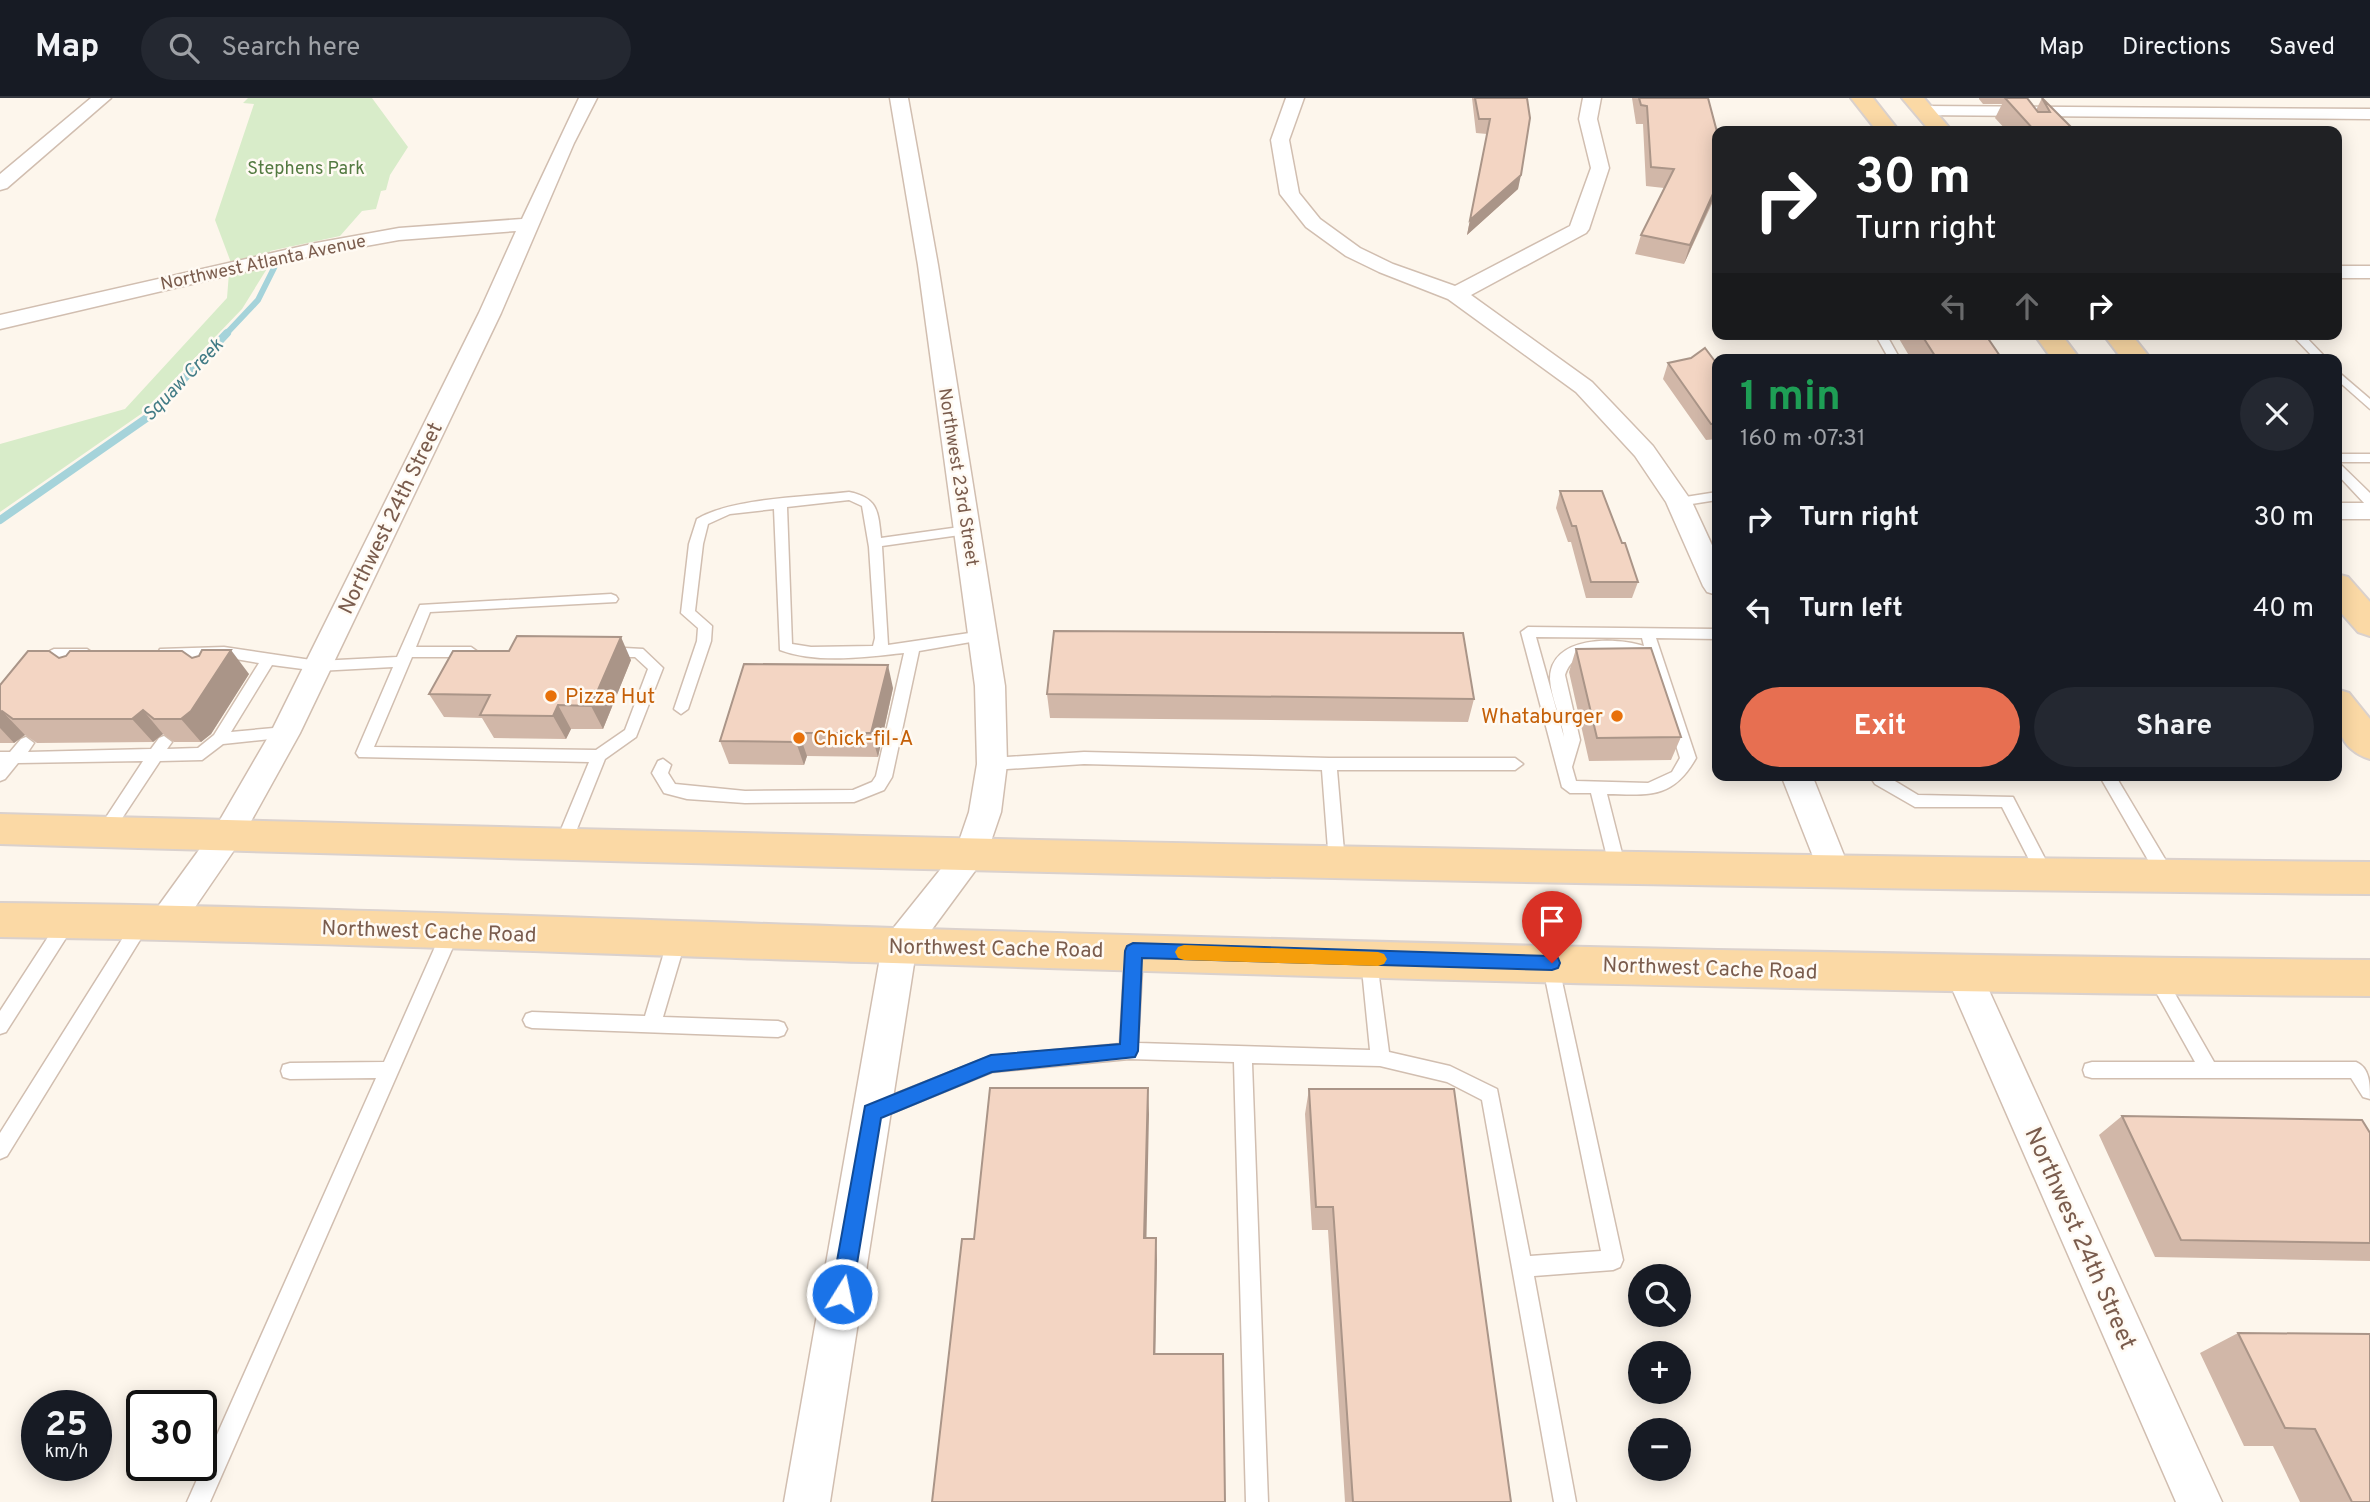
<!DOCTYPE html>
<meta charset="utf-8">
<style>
:root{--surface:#171b24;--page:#242831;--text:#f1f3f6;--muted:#9ea1a6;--line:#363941;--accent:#e76f51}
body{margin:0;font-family:Overpass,sans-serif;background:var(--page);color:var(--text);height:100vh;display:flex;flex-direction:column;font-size:26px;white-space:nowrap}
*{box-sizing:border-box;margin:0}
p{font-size:23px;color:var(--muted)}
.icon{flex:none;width:38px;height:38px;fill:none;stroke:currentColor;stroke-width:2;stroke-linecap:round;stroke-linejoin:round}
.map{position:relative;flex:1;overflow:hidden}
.side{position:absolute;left:1712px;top:256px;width:630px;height:427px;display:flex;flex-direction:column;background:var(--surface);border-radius:14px;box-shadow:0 4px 18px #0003}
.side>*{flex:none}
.hud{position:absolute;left:1712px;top:28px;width:630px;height:214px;border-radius:14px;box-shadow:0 4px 18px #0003;background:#202124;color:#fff;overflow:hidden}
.fabs{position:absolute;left:1628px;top:1166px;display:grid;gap:14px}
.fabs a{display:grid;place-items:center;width:63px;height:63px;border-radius:50%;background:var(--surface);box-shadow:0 4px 18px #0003;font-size:35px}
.speed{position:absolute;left:21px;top:1292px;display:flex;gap:14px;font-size:35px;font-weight:700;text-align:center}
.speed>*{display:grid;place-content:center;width:91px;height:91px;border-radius:50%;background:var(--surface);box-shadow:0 4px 18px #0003;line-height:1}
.speed small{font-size:18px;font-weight:400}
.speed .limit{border:4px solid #111;border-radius:10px;background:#fff;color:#111}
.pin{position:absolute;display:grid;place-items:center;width:60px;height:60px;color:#fff;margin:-72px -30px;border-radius:50% 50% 50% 0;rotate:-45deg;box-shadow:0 0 7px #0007}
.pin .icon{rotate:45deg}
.me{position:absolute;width:77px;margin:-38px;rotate:10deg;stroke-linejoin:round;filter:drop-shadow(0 0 5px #0008)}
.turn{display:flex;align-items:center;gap:24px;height:147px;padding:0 28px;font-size:32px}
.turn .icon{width:91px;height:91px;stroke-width:2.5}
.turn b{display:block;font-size:49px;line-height:60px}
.lanes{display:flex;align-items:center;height:66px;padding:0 28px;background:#0003;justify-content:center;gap:35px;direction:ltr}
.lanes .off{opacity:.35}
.round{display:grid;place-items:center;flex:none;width:74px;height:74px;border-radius:37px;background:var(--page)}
.headline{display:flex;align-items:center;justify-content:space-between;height:119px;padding:0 28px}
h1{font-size:42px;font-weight:700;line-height:52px;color:#1e9e55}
.cta{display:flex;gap:14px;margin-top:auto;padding:14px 28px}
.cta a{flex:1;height:80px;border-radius:42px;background:var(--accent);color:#fff;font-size:28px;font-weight:700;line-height:80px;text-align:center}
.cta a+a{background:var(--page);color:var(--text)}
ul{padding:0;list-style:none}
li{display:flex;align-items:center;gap:21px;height:91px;padding:0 28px}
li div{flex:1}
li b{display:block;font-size:26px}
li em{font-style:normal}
header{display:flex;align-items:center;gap:42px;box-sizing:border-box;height:98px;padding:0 35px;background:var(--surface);border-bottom:2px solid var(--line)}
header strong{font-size:33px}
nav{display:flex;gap:38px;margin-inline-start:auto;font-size:24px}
.search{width:490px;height:63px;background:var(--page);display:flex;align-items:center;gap:18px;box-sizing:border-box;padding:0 24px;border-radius:38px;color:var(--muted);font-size:26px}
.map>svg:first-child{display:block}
.green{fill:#d8ecc9}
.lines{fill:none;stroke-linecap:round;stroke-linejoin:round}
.stream-far1{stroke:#a5d3da;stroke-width:6}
.stream{stroke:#a5d3da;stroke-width:8}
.lane-casing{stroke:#d1beb0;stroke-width:3}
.street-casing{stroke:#d1beb0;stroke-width:3}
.primary-casing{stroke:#dad1cd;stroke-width:4}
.lane{fill:#fff;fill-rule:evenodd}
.street{fill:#fff;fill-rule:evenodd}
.primary{fill:#fbd9a5;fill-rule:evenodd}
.wall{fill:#d1b7a8}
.shaded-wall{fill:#aa9588}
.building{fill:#f3d5c3;stroke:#aa9588;stroke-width:2}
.route{fill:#1a73e8;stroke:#114b97;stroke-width:2}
.slow{fill:#f59e0b}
.food-dot{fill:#e8710a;stroke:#fffaf3;stroke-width:2.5}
.labels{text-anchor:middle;stroke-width:5;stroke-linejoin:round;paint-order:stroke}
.far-park-label{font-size:18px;fill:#537a41;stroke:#fffaf3}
.far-street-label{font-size:18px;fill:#7a5c4d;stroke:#fffaf3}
.far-water-label{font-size:19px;font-style:italic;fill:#437c86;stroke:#fffaf3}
.street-label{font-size:21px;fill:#7a5c4d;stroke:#fffaf3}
.food-label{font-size:21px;fill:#c56008;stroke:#fffaf3;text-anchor:start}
.near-street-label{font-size:24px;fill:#7a5c4d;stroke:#fffaf3}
</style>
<header>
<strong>Map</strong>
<div class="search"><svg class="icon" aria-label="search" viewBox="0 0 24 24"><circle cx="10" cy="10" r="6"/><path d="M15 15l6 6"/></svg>Search here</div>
<nav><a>Map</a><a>Directions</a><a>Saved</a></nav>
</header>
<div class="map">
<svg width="2370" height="1404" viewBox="0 0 2370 1404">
<rect width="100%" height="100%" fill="#fdf6ec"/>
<!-- green -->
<path class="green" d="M 248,0 L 372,0 L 408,49 L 390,77 L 386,92 L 381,93 L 376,111 L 362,113 L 340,138 L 270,153 L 268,169 L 242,211 L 141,316 L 0,414 L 0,346 L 125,311 L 227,200 L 230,162 L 215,122 L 254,6 L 243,5 Z"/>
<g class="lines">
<!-- stream-far1 -->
<path class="stream-far1" d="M 226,236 L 258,202 L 275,168"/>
<!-- stream -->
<path class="stream" d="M 0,422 L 148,319 L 227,235"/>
<defs>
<path id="lane" d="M 1875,236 L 1886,236 L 1900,261 L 1889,261 Z
M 2291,236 L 2303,236 L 2327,261 L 2315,261 Z
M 2336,272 L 2370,301 L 2370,311 L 2336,281 Z
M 2336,356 L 2370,356 L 2370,364 L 2338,364 L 2370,395 L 2370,407 L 2365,406 L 2336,375 Z
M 849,394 C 878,400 878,413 881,440 L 967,428 L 974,432 L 967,436 L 882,448 L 888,547 L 983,533 L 988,535 L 990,538 L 988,541 L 919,553 L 892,679 L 884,692 L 854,704 L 745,705 L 687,701 L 664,695 L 652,675 L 658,663 L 663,661 L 671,667 L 668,675 L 675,686 L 745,693 L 853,692 L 872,684 L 876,678 L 904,555 C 865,559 818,566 780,552 L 774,411 L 730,416 L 708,426 L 703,446 L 695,513 L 712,528 L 711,543 L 688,611 L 681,616 L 674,611 L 697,543 L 698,530 L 681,515 L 689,446 L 697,421 C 732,400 807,399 849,394 ZM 849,402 L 862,408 L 869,449 L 875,540 L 873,548 L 811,549 L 792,546 L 787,409 Z
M 1717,394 L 1717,402 L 1679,408 L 1673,404 L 1679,400 Z
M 611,496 L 616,498 L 618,501 L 616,504 L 430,514 L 416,549 L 471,549 L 478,554 L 471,559 L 412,559 L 374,649 L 596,652 L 625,632 L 648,571 L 635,559 L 606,559 L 599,554 L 606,549 L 643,551 L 663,570 L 636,639 L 605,661 L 569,751 L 557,751 L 555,746 L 589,664 L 359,659 L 356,655 L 393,569 L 318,573 L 272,567 L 231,634 L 285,629 L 293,635 L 290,639 L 223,646 L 202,662 L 160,663 L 111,737 L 99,737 L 97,733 L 143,663 L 18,665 L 5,681 L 0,683 L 0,654 L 10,654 L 21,641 L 26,639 L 34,645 L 28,654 L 151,651 L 159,640 L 164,638 L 172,644 L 167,651 L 198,650 L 214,637 L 259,565 L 224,559 L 165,560 L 160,559 L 158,555 L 160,551 L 224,549 L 318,563 L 397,559 L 420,507 Z
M 1528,529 L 1717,531 L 1717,541 L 1656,540 L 1696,660 C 1673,701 1649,697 1607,696 L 1626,771 L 1624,776 L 1612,776 L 1610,771 L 1591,695 L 1570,695 L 1562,689 L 1521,534 ZM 1536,539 L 1642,540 L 1644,548 C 1616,539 1550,537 1550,581 C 1551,600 1561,619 1564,639 ZM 1602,551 L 1620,552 L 1648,559 L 1680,660 L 1672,674 L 1648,685 L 1576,683 L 1572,669 L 1580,642 L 1565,577 C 1570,560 1586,554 1602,551 Z
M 54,551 L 87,551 L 94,556 L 87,561 L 58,561 L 45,577 L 35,577 L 33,573 C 38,565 45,554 54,551 Z
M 1084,654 L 1329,660 L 1515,660 L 1523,666 L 1515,672 L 1337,672 L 1345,765 L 1343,770 L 1331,770 L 1329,765 L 1322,672 L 1084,666 L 992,672 L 984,666 L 992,660 Z
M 1869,677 L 1885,677 L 1918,697 L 2013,699 L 2053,776 L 2051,781 L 2039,781 L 2002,709 L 1915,709 L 1875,686 Z
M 2099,677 L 2115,677 L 2171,771 L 2173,776 L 2171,781 L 2159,781 Z
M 67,817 L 73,819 L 75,824 L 73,829 L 6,934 L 0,936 L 0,913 L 61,819 Z
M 142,817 L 148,819 L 150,824 L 148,829 L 7,1058 L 0,1061 L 0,1035 L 136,819 Z
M 451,826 L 457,828 L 460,833 L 210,1404 L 187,1404 L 376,980 L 290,981 L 283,979 L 281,973 L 283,967 L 290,965 L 384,964 L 442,833 L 445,828 Z
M 677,834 L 683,836 L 686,841 L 663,919 L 778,923 L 784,925 L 787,931 L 784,937 L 778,939 L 532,930 L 526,928 L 523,922 L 526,916 L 532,914 L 645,918 L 668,841 L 671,836 Z
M 1134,846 L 1140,848 L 1143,853 L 1138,945 L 1370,952 L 1361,861 L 1364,856 L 1370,854 L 1376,856 L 1389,954 L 1450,968 L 1497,991 L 1530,1158 L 1601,1153 L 1542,865 L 1545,860 L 1551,858 L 1557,860 L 1623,1162 L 1620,1169 L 1613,1172 L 1534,1178 L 1576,1404 L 1554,1404 L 1482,1002 L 1447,984 L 1380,968 L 1252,965 L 1268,1404 L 1246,1404 L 1234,964 L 1129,961 L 992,974 L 872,1023 L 865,1020 L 863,1014 L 865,1008 L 991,958 L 1120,946 L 1125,853 L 1128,848 Z
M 2156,871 L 2162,873 L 2214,964 L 2356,964 C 2370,970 2370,986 2370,1001 L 2363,999 L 2351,980 L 2092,980 L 2085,978 L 2083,972 L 2085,966 L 2092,964 L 2195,964 L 2147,878 L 2150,873 Z"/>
<path id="street" d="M 91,0 L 111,0 L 7,90 L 0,92 L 0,76 Z
M 579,0 L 597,0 L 574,45 L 501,215 L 300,635 L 239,745 L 178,834 L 166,838 L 154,834 L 149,824 L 154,814 L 217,727 L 271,634 L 479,215 L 516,133 L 399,142 L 316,157 L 0,231 L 0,217 L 316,145 L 399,130 L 522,121 Z
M 890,0 L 908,0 L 938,167 L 1005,588 L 1007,666 L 1001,714 L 986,758 L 916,853 L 830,1404 L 784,1404 L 882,848 L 887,838 L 956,752 L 969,714 L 977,666 L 975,588 L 918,167 Z
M 1286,0 L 1304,0 L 1289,42 L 1299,95 L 1320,121 L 1360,150 L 1393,166 L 1455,188 L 1570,128 L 1591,70 L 1579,21 L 1583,0 L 1601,0 L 1597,21 L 1609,70 L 1589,131 L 1586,135 L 1471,197 L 1592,284 L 1653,348 L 1692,404 L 1717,458 L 1717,497 L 1707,494 L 1703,488 L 1666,404 L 1635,358 L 1576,294 L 1448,201 L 1379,174 L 1346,158 L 1306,129 L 1280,96 L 1271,42 Z
M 1924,8 L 2370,11 L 2370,21 L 1918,17 L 1915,13 L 1918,9 Z
M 2336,168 L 2370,168 L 2370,180 L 2336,180 Z
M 2336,405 L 2370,405 L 2370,421 L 2336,421 Z
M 1781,677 L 1812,677 L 1851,775 L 1847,784 L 1835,788 L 1823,784 Z
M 1964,862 L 1976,866 L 1982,877 L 2222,1404 L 2176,1404 L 1946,877 L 1952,866 Z"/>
<path id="primary" d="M 1851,0 L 1873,0 L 1899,33 L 1877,33 Z
M 1902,0 L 1924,0 L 1952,33 L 1930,33 Z
M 2034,236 L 2061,236 L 2080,261 L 2052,261 Z
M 2103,236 L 2131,236 L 2151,261 L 2122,261 Z
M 2336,476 L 2348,479 L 2370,504 L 2370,538 L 2358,534 L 2336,509 Z
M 2336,591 L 2349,595 L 2370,621 L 2370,661 C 2335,650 2336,622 2336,591 Z
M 0,716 C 790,737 1580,757 2370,764 L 2370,796 C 1580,789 790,769 0,746 Z
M 0,805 C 298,808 595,821 893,830 C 1385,845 1878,858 2370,862 L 2370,898 C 1878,895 1385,881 893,865 C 595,856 298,843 0,839 Z"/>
</defs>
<!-- lane casing -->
<use href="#lane" class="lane-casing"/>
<!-- street casing -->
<use href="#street" class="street-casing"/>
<!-- primary casing -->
<use href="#primary" class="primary-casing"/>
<!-- lane -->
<use href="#lane" class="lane"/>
<!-- street -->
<use href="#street" class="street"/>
<!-- primary -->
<use href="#primary" class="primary"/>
</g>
<!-- wall -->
<path class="wall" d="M 1472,0 L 1527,0 L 1518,91 L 1467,137 L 1487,36 L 1476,35 Z
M 1632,0 L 1708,0 L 1717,34 L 1717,95 L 1684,166 L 1635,156 L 1641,137 L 1664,90 L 1646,88 L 1643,26 L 1636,26 Z
M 1979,0 L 2027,0 L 2036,12 L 2042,0 L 2075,33 L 2007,33 L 1995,20 L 2002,6 L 1983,6 L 1979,1 Z
M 1899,236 L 1985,236 L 2002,261 L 1911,261 L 1898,239 Z
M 1668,265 L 1717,266 L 1717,341 L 1706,342 L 1663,281 Z
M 1560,393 L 1638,484 L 1632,500 L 1586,500 L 1571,444 L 1568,444 L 1556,410 Z
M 1576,551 L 1681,639 L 1671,662 L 1589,663 L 1569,574 Z
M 59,560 L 192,560 L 249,576 L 211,636 L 201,644 L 174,644 L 163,636 L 153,644 L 37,645 L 25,637 L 14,645 L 0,645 L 0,587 Z
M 631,562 L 603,631 L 571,631 L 566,641 L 494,640 L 482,620 L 444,619 L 429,596 Z
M 893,590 L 878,659 L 807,658 L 804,667 L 729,666 L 720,643 Z
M 1047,596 L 1474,601 L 1468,624 L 1050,620 Z
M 1309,991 L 1511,1404 L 1345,1404 L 1328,1132 L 1312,1132 L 1305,1016 Z
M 2122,1018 L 2370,1035 L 2370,1163 L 2155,1159 L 2099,1037 Z
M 2238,1235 L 2370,1236 L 2370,1404 L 2300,1404 L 2273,1348 L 2244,1348 L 2200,1255 Z"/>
<!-- shaded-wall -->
<path class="shaded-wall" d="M 1521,77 L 1518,91 L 1467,137 L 1470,122 Z
M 1717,87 L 1716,94 L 1684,166 L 1690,147 Z
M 621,539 L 631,562 L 603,631 L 591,608 Z
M 231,552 L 249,576 L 211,636 L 201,644 L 181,621 Z
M 888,567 L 893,590 L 878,659 L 871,635 Z
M 558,607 L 571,631 L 566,641 L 553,618 Z
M 143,612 L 163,636 L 153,644 L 132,621 Z
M 2,613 L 25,637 L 14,645 L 0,630 L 0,615 Z
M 799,635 L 807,658 L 804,667 L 796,644 Z
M 1148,990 L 1149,1016 L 1146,1162 L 1144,1140 Z
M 1156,1140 L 1157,1162 L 1155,1276 L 1154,1256 Z"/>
<!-- building -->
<path class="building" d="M 1475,0 L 1527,0 L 1530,20 L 1521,77 L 1470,122 L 1490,21 L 1479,21 Z
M 1639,0 L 1708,0 L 1717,34 L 1717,87 L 1690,147 L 1641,137 L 1674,71 L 1651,69 L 1647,8 L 1641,7 Z
M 2005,0 L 2027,0 L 2038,14 L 2050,14 L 2042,0 L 2075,33 L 2035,33 Z
M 1921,236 L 1985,236 L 2002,261 L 1937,261 Z
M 1705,250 L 1717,266 L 1717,326 L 1711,326 L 1668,265 L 1691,260 Z
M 1560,393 L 1602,393 L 1622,445 L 1625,445 L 1638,484 L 1591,484 L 1576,428 L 1572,428 Z
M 1054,533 L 1463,535 L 1474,601 L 1047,596 Z
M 517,538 L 621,539 L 591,608 L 558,607 L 553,618 L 480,617 L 490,597 L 429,596 L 453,553 L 509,553 Z
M 1651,550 L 1681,639 L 1597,640 L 1576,551 Z
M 202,552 L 231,552 L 191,613 L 181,621 L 154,621 L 143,612 L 132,621 L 13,621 L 2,613 L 0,615 L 0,587 L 28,553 L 49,553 L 59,560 L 66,558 L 70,553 L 182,553 L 192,560 L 199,558 Z
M 744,566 L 888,567 L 871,635 L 799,635 L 796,644 L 720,643 Z
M 990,990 L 1148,990 L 1144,1140 L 1156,1140 L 1154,1256 L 1223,1256 L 1225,1404 L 932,1404 L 962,1141 L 974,1141 Z
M 1309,991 L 1454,991 L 1511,1404 L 1353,1404 L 1333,1109 L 1316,1109 Z
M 2122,1018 L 2362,1022 L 2370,1035 L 2370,1145 L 2181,1142 Z
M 2238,1235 L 2370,1236 L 2370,1404 L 2352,1404 L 2315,1331 L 2285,1330 Z"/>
<!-- route -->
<path class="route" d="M 1133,845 L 1552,858 L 1558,860 L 1560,865 L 1558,870 L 1552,872 L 1142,860 L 1138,953 L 1135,959 L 992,974 L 881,1020 L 852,1196 L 849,1204 L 842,1207 L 834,1204 L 831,1196 L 865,1008 L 991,957 L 1120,946 L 1125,853 L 1127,848 Z"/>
<!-- slow -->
<path class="slow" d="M 1184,847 L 1378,854 L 1384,856 L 1387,861 L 1384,866 L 1378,868 L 1184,862 L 1178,860 L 1175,854 L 1178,849 Z"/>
<!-- markers -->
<g class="food-dot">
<circle cx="551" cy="598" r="7"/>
<circle cx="1617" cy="618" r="7"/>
<circle cx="799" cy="640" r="7"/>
</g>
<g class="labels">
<!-- far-park labels -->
<g class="far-park-label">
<text x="306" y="76">Stephens Park</text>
</g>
<!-- far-street labels -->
<g class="far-street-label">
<text transform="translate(263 164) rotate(-12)" y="6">Northwest Atlanta Avenue</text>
<text transform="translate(959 379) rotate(81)" y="6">Northwest 23rd Street</text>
</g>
<!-- far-water labels -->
<g class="far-water-label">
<text transform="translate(182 281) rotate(-46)" y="7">Squaw Creek</text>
</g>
<!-- street labels -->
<g class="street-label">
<text transform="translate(390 420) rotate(-64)" y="7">Northwest 24th Street</text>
<text transform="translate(429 833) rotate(2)" y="7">Northwest Cache Road</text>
<text transform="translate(996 850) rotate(1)" y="7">Northwest Cache Road</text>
<text transform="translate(1710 870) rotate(2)" y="7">Northwest Cache Road</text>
</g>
<!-- food labels -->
<g class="food-label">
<text x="565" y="605">Pizza Hut</text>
<text x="1603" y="625" text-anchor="end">Whataburger</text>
<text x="813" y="647">Chick-fil-A</text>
</g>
<!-- near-street labels -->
<g class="near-street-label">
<text transform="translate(2081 1140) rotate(66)" y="8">Northwest 24th Street</text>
</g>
</g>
</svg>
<div class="fabs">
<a><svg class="icon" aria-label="search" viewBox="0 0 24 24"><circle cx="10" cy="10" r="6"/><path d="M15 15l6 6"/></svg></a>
<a>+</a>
<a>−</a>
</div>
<div class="speed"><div>25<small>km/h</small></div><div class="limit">30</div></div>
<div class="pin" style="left:1552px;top:865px;background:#d93025"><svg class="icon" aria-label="arrive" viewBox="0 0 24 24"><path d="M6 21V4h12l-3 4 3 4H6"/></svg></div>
<svg class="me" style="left:842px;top:1196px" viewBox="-20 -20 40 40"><circle r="17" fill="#1a73e8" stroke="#fff" stroke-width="3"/><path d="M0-11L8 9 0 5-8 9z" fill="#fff"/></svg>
<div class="hud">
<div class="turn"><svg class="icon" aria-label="right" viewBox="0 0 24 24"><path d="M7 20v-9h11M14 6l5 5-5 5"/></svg><div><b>30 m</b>Turn right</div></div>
<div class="lanes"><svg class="icon off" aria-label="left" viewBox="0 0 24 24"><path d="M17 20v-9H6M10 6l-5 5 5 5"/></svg><svg class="icon off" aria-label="ahead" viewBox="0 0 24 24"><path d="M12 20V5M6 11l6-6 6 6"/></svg><svg class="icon" aria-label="right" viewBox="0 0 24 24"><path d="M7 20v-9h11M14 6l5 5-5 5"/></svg></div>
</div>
<section class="side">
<div class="headline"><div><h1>1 min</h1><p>160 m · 07:31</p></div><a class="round"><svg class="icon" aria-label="close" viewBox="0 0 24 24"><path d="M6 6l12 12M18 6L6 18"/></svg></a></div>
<ul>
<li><svg class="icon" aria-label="right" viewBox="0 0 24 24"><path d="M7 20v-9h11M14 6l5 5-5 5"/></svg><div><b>Turn right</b></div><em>30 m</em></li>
<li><svg class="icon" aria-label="left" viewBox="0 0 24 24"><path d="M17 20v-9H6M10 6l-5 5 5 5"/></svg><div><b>Turn left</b></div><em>40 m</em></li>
</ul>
<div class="cta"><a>Exit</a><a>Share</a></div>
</section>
</div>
